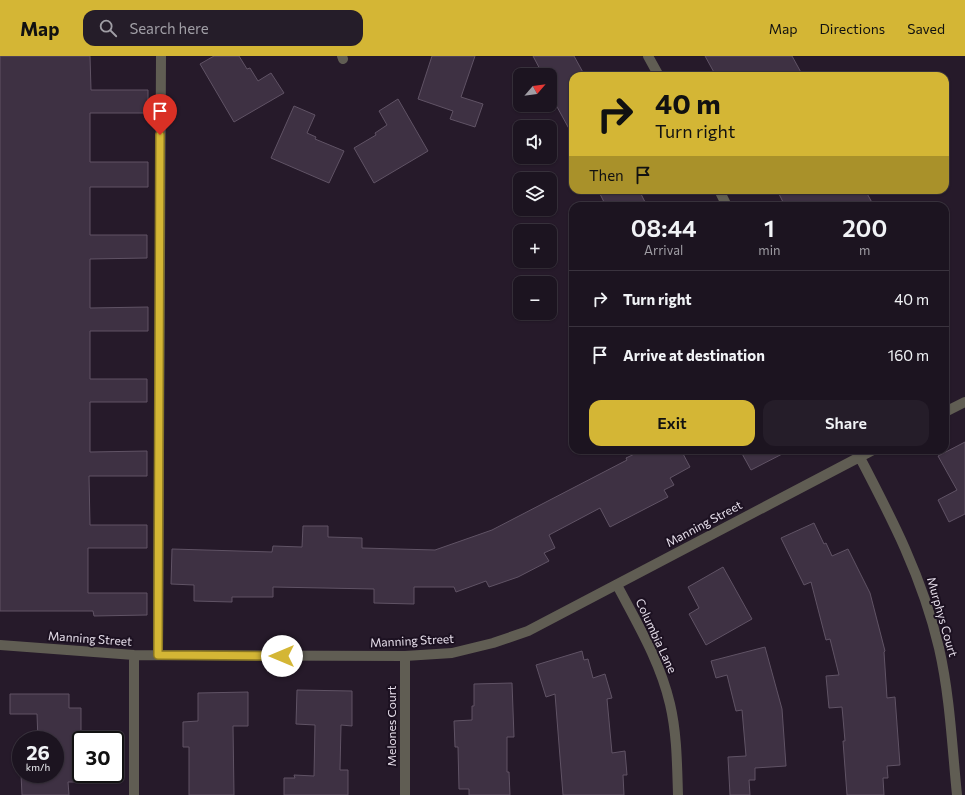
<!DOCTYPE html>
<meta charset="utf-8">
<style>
:root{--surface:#1c1420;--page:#251d29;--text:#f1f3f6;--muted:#a09ea5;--line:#3a333e;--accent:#d4b635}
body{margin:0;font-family:Commissioner,sans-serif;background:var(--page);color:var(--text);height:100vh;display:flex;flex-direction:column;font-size:15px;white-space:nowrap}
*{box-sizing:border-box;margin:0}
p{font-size:13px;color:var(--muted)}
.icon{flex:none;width:22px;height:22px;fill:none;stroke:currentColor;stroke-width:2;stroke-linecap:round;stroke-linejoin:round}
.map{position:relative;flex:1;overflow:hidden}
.side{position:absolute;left:569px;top:146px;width:380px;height:252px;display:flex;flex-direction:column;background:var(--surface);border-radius:12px;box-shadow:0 1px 3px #0004,0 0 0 1px var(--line)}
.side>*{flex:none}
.banner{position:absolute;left:569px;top:16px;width:380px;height:122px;border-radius:12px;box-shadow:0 1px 3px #0004,0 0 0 1px var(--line);background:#d4b635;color:#111;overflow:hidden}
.needle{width:26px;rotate:62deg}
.tools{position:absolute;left:513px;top:12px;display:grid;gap:8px}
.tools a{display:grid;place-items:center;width:44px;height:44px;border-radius:8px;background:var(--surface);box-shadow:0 1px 3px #0004,0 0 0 1px var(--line);font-size:20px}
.speed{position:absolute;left:12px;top:675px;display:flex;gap:8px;font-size:20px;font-weight:700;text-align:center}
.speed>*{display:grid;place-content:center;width:52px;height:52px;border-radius:50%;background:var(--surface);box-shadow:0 1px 3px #0004,0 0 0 1px var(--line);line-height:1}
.speed small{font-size:10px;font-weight:400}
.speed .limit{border:2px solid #111;border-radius:6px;background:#fff;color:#111}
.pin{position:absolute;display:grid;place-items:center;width:34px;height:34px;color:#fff;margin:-41px -17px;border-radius:50% 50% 50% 0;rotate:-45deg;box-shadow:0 0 4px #0007}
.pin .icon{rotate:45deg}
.me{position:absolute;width:44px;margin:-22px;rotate:270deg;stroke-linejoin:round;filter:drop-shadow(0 0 3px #0008)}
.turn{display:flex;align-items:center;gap:14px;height:84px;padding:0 20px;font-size:18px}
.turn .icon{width:52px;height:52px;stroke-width:2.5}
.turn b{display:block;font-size:28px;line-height:34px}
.then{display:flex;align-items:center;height:38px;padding:0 20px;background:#0003;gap:8px;font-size:15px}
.eta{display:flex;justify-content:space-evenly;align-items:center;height:68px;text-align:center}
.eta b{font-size:24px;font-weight:600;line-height:28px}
.cta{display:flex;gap:8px;margin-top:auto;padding:8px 20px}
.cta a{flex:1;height:46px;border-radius:12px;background:var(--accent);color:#111;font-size:16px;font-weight:600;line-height:46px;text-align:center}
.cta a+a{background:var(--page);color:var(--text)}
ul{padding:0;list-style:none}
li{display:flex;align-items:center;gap:12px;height:56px;padding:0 20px;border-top:1px solid var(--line)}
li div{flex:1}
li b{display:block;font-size:15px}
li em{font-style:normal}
header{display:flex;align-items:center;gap:24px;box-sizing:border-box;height:56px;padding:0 20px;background:var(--accent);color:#111}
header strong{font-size:19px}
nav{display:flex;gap:22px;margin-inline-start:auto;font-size:14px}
.search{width:280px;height:36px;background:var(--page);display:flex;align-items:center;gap:10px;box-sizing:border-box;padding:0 14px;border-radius:12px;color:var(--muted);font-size:15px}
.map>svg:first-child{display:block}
.building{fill:#3e3143;stroke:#605365}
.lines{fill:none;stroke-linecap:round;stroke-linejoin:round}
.lane{stroke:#605d53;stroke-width:10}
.street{stroke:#605d53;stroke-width:10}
.route-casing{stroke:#8a7622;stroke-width:10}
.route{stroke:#d4b635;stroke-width:7}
.labels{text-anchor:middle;stroke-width:4;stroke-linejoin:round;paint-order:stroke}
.street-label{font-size:12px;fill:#e7dfeb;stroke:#1c1121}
</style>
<header>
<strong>Map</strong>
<div class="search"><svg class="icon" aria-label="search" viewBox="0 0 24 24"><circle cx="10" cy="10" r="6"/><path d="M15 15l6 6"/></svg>Search here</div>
<nav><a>Map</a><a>Directions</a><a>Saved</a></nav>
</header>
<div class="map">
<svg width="965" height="739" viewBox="0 0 965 739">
<rect width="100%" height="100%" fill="#261a2a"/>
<!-- building -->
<path class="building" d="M 0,0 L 90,0 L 91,34 L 148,34 L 148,57 L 90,57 L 90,106 L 148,106 L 148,131 L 90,131 L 90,179 L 147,179 L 147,202 L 90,203 L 90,252 L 148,251 L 148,275 L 90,275 L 90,323 L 147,323 L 147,346 L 90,346 L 90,396 L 147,395 L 147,420 L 89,420 L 90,469 L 147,469 L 147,492 L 88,492 L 88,537 L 147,537 L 147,559 L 94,560 L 93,555 L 0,555 Z
M 214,0 L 239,0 L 247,13 L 250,12 L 258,25 L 271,17 L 284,37 L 234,66 L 200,8 Z
M 432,0 L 475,0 L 461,41 L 483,48 L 475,71 L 450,63 L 453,55 L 418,43 Z
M 533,0 L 574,0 L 585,20 L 573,20 L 573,80 L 550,38 L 550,36 L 552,35 L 550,32 L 550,19 L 543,19 Z
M 705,0 L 792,0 L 803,20 L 716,20 Z
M 398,43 L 428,95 L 374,127 L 354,92 L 376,79 L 375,77 L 387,69 L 379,55 Z
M 294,50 L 315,59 L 307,77 L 316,81 L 315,83 L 344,95 L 329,127 L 271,102 Z
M 598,134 L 639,134 L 647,150 L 606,150 Z
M 777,134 L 865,134 L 874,150 L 785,150 Z
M 965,386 L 965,458 L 949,466 L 938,444 L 957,434 L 938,400 Z
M 643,394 L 681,394 L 690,411 L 670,422 L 674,429 L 664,434 L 668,441 L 610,471 L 600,452 L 549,479 L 555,492 L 544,497 L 549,505 L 518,521 L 489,531 L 486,525 L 456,536 L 454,531 L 414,531 L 414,548 L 374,547 L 374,533 L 273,531 L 273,541 L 232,541 L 232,546 L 194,545 L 194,529 L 171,528 L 172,493 L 272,496 L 273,490 L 302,491 L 303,470 L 328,470 L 328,481 L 362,482 L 362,492 L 435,494 L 492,474 L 627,404 L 626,402 Z
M 740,394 L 790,394 L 751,414 Z
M 814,467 L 824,488 L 826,487 L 832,500 L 848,493 L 870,537 L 885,595 L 884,596 L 887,642 L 895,641 L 900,709 L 887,710 L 888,722 L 883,722 L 884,739 L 847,739 L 843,685 L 845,685 L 842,651 L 829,652 L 826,620 L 839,619 L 830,583 L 826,584 L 811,526 L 804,529 L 781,482 Z
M 723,511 L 752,563 L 706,589 L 689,558 L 699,552 L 688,531 Z
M 765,591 L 782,653 L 786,710 L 755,712 L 755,724 L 749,724 L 750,739 L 730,739 L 728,701 L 746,700 L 742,654 L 736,655 L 727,619 L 716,622 L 711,605 Z
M 582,595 L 584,604 L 588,603 L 593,622 L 605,618 L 612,642 L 607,643 L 612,697 L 625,695 L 627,719 L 623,719 L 624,739 L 563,739 L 555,638 L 546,641 L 536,609 Z
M 512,627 L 514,681 L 507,681 L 507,716 L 509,716 L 510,739 L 469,739 L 469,733 L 459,733 L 458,691 L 455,691 L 454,665 L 472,664 L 472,650 L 474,650 L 474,628 Z
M 297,634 L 352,635 L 352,670 L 341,669 L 340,714 L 348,714 L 348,739 L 284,739 L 284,722 L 295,722 L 294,719 L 314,720 L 315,669 L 296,668 Z
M 248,636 L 248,670 L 233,670 L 234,739 L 189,739 L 189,691 L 183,691 L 183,666 L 198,665 L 198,637 Z
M 10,638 L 69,638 L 69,652 L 81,652 L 81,692 L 79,692 L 80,726 L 68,726 L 69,739 L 22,739 L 21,718 L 55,718 L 55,684 L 38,684 L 37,658 L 10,658 Z"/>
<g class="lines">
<!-- lane -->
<path class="lane" d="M 158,599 L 161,0"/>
<!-- street -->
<path class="street" d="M 342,0 L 343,3
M 648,0 L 659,20
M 719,134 L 727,150
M 945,356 L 965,346
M 856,394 C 890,459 922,519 939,592 C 950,640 952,690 957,739
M 617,529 C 637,567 660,605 670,648 C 677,678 677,708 678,739
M 0,589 L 134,599 L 405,600 L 452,597 L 493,587 L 528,575 L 873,394
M 134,739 L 134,599
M 405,739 L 405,600"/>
</g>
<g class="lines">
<defs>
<path id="route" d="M 160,79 L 158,599 L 282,600"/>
</defs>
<!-- route casing -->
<use href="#route" class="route-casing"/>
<!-- route -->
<use href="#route" class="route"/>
</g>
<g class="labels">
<!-- street labels -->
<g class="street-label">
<text transform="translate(704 468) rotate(-28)" y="4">Manning Street</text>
<text transform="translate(942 561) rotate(74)" y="4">Murphys Court</text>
<text transform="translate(656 580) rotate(65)" y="4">Columbia Lane</text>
<text transform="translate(90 583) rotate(4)" y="4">Manning Street</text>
<text transform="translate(412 585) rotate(-3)" y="4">Manning Street</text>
<text transform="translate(392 670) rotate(-90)" y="4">Melones Court</text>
</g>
</g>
</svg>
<div class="tools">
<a><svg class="needle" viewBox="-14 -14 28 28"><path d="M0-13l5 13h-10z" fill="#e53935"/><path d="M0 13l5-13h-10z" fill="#a09ea5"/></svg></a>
<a><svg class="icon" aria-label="sound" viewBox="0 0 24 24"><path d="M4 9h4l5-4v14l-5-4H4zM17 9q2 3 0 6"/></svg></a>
<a><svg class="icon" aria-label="layers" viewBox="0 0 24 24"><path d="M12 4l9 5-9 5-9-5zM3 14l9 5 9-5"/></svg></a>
<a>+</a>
<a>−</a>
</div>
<div class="speed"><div>26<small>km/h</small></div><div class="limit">30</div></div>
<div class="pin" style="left:160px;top:79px;background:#d93025"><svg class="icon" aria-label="arrive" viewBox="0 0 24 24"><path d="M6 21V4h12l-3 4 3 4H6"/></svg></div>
<svg class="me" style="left:282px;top:600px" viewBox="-20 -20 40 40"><circle r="19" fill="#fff"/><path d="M0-13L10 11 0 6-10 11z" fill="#d4b635"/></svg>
<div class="banner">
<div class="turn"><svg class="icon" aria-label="right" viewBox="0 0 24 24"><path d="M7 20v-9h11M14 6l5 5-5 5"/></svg><div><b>40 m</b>Turn right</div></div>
<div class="then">Then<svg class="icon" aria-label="arrive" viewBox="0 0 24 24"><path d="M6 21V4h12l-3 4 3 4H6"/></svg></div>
</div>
<section class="side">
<div class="eta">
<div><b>08:44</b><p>Arrival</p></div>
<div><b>1</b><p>min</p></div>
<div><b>200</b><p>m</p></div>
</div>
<ul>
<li><svg class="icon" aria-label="right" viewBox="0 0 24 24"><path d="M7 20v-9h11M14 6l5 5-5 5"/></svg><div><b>Turn right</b></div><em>40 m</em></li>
<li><svg class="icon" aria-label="arrive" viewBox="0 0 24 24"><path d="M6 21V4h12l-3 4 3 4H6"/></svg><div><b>Arrive at destination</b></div><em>160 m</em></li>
</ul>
<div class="cta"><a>Exit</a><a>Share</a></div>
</section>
</div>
